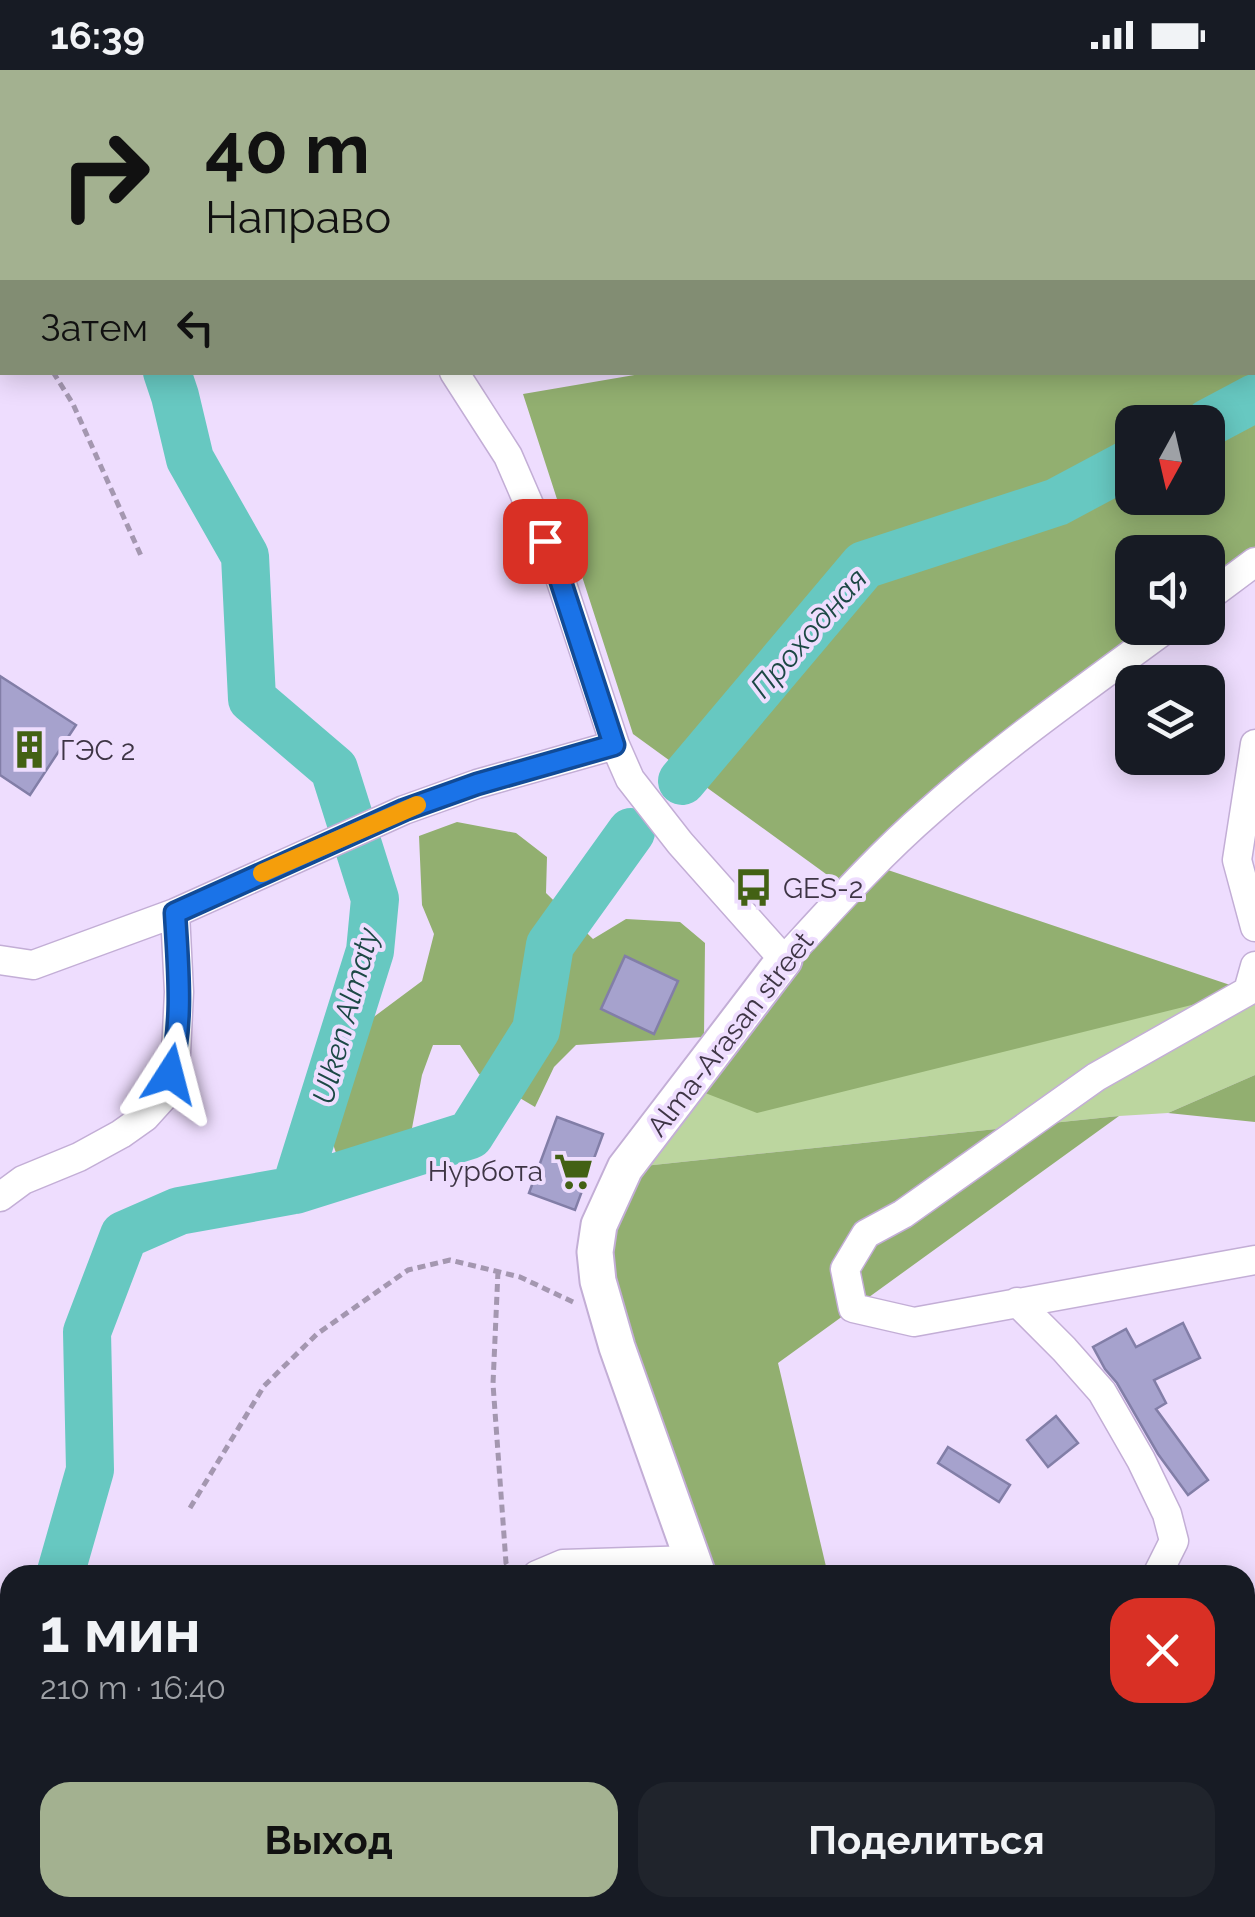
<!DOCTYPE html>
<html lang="ru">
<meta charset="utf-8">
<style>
:root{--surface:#171b24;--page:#20242c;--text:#f1f3f6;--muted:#9ea1a6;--accent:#a3b190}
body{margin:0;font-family:Raleway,sans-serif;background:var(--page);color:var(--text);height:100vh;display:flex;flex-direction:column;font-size:38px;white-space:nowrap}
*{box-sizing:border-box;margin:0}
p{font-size:32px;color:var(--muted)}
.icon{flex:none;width:55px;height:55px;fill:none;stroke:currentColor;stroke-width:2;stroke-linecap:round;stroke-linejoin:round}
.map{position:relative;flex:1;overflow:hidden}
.panel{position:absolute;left:0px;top:1495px;width:1255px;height:352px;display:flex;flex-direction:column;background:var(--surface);border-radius:30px 30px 0 0;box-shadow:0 5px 25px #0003}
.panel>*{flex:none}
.guide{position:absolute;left:0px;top:0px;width:1255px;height:305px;box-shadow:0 5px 25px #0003;background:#a3b190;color:#111;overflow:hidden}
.needle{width:65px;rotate:188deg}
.buttons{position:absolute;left:1115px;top:335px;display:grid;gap:20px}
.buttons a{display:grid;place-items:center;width:110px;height:110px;border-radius:20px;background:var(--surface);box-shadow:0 5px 25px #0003;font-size:50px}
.pin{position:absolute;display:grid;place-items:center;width:85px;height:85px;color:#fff;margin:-42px;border-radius:20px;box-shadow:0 5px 15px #0006}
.me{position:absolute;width:110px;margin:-55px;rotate:9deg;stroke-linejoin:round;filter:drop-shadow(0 0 8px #0008)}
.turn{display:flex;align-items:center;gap:35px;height:210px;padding:0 40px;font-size:45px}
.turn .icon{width:130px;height:130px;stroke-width:2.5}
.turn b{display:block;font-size:70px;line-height:85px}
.then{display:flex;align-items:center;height:95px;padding:0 40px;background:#0003;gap:20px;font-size:38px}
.round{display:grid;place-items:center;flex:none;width:105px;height:105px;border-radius:30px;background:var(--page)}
.overview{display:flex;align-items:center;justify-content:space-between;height:170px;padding:0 40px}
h1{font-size:60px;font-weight:700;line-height:75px}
.cta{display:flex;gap:20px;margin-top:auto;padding:20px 40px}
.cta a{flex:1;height:115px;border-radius:30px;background:var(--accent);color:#111;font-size:40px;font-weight:700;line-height:115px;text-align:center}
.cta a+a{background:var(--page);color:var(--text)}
.status{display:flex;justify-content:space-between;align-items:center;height:70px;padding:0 50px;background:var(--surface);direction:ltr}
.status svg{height:28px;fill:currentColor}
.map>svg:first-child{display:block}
.green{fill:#bcd69f}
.forest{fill:#92af70;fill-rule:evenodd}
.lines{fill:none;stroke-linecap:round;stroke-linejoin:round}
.river{stroke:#67c8c1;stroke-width:48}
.building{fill:#a6a2cd;stroke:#827ea7;stroke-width:2.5}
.minor-casing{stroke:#c3aed6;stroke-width:31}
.major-casing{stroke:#c3aed6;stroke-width:39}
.path{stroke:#a497b0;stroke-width:5;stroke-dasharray:8 5;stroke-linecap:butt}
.minor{stroke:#fff;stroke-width:28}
.major{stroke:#fff;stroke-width:35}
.route-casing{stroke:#114b97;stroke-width:25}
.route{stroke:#1a73e8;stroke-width:18}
.slow{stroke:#f59e0b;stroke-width:18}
.labels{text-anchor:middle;stroke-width:8;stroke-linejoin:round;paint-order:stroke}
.poi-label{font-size:28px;fill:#3e3545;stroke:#eeddfe;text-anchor:start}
.street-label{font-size:28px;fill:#3e3545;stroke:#eeddfe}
.water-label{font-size:30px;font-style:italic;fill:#1c4845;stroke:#eeddfe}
</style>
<div class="status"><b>16:39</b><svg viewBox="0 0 49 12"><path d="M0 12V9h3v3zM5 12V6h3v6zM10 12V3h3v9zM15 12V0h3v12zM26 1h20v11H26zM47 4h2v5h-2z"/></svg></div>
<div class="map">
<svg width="1255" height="1847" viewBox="0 0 1255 1847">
<rect width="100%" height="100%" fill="#eeddfe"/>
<!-- green -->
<path class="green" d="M 1255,919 L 1255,1005 L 1168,1043 L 1119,1046 L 625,1098 L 687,1016 Z"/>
<!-- forest -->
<path class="forest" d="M 382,0 L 1127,0 L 1125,2 L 382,2 Z
M 1253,112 L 1255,114 L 1255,492 L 1208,528 L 1208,482 L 1132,482 L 1132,558 L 1169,558 L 876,796 L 1248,921 L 757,1043 L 687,1016 L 848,820 L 633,664 L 523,324 L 652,302 L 1252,302 ZM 1132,352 L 1208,352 L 1208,428 L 1132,428 Z
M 457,752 L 516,763 L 547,787 L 546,823 L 593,869 L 626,849 L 680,852 L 705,873 L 704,967 L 576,975 L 554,997 L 535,1037 L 479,1004 L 460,975 L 433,975 L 422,1005 L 409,1074 L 337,1086 L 330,1065 L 350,1019 L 371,949 L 422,911 L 434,864 L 422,835 L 419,766 Z
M 1255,1005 L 1255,1052 L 1168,1043 Z
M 1119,1046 L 778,1293 L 828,1505 L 698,1505 L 599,1155 L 625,1098 Z
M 802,1838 L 936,1838 L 939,1847 L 805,1847 Z"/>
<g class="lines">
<!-- river -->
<path class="river" d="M 15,0 L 16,2
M 1208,353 L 1255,328
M 682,711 L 864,495 L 1057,432 L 1132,392
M 295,1120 L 470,1065 L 536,960 L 550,875 L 631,762
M 60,1505 L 90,1400 L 87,1262 L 124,1165 L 179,1141 L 295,1120 L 370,881 L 375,829 L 334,699 L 252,629 L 245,486 L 190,389 L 175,326 L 167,302
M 21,1847 L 22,1838"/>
</g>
<!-- building -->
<path class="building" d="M 0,606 L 76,655 L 30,725 L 0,705 Z
M 625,886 L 678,911 L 654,964 L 601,939 Z
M 557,1047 L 603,1064 L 575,1140 L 529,1123 Z
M 1183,1253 L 1200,1288 L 1154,1310 L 1166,1333 L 1156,1339 L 1208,1410 L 1188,1425 L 1158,1384 L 1117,1313 L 1105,1299 L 1093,1277 L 1126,1259 L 1136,1277 Z
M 1056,1346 L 1078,1373 L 1048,1397 L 1027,1370 Z
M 948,1377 L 1010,1415 L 999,1432 L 938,1393 Z"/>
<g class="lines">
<defs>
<path id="minor" d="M 341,0 L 341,2
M 454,302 L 508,386 L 557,499 L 615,675 L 630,709 L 680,773 L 784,890 C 831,839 877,787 930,741 C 1004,675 1087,617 1167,558
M 1208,527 L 1255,492
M 1255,674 L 1237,790 L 1255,857
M 0,890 L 33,895 L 175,843 L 404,740 L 477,714 L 615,675
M 1255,896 L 1248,921 L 1096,1007 L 903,1144 L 866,1164 L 845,1199 L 853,1238 L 914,1252 L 1255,1190
M 0,1127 L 23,1110 L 79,1087 L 121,1064 L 145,1047 L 164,1026 L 176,983 L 179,922 L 175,843
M 1017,1232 L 1064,1279 L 1102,1322 L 1141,1390 L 1167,1444 L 1174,1471 L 1157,1505
M 537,1505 L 563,1494 L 693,1490
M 1140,1838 L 1141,1847
M 497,1847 L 498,1838"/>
<path id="major" d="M 698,1505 L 617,1277 L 598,1211 L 595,1182 L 599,1155 L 625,1098 L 784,890
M 802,1838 L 805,1847"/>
</defs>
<!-- minor casing -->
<use href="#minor" class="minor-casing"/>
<!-- major casing -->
<use href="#major" class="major-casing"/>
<!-- path -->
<path class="path" d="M 554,2 L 555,0
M 0,227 L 2,230
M 53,302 L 73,334 L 142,488
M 498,1201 L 493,1314 L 506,1493 L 511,1502
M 190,1438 L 264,1316 L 317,1264 L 408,1200 L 450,1190 L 520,1207 L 573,1232"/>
<!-- minor -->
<use href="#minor" class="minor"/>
<!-- major -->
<use href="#major" class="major"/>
</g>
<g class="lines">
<defs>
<path id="route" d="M 170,1004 C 184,952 178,897 175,843 L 404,740 L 477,714 L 614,675 L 557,500 L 545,471"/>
</defs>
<!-- route casing -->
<use href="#route" class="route-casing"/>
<!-- route -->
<use href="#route" class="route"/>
<!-- slow -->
<path class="slow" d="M 262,803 L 417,735"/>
</g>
<!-- icons -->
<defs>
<symbol id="building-bare" viewBox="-9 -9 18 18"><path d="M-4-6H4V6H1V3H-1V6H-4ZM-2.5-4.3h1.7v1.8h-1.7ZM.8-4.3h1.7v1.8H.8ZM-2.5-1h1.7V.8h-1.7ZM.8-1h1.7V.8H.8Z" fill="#436114" stroke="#eeddfe" stroke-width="2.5" paint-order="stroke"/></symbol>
<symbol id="bus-bare" viewBox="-9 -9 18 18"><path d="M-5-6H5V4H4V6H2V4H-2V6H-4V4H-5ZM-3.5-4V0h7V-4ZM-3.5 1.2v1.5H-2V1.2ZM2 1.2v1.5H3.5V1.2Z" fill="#436114" stroke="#eeddfe" stroke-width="2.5" paint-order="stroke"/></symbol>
<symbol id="supermarket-bare" viewBox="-9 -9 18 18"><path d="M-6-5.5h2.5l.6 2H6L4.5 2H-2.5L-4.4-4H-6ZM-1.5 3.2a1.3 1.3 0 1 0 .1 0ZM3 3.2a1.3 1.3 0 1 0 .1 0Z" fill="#436114" stroke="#eeddfe" stroke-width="2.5" paint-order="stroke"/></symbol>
</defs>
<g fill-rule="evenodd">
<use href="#building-bare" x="2" y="652" width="55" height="55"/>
<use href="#bus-bare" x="726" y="790" width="55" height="55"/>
<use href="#supermarket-bare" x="546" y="1074" width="55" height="55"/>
</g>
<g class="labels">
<!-- poi labels -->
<g class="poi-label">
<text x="60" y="690">ГЭС 2</text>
<text x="783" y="828">GES-2</text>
<text x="543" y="1111" text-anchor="end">Нурбота</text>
</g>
<!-- street labels -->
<g class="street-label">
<text transform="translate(730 964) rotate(-52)" y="10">Alma-Arasan street</text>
</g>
<!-- water labels -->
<g class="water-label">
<text transform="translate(809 563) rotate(-49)" y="10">Проходная</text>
<text transform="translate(346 946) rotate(-75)" y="10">Ulken Almaty</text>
</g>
</g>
</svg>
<div class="buttons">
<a><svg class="needle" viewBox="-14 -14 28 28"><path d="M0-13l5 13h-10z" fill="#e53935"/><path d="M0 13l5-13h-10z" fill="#9ea1a6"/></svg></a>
<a><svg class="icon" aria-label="sound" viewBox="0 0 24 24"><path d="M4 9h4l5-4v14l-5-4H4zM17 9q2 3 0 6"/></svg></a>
<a><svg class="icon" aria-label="layers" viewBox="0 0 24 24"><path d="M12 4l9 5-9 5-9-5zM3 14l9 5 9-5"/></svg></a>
</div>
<div class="pin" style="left:545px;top:471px;background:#d93025"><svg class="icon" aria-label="arrive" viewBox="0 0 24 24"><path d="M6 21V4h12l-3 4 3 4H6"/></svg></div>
<svg class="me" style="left:170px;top:1004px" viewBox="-20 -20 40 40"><path d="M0-17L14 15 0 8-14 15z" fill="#1a73e8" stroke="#fff" stroke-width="4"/></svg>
<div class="guide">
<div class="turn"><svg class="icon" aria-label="right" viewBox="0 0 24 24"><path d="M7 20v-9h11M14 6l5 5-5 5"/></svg><div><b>40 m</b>Направо</div></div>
<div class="then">Затем<svg class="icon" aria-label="left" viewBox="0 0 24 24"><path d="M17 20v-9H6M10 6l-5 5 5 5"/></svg></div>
</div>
<section class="panel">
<div class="overview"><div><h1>1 мин</h1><p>210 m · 16:40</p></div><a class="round" style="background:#d93025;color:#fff"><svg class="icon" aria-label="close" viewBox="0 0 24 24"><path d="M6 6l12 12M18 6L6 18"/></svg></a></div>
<div class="cta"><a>Выход</a><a>Поделиться</a></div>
</section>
</div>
